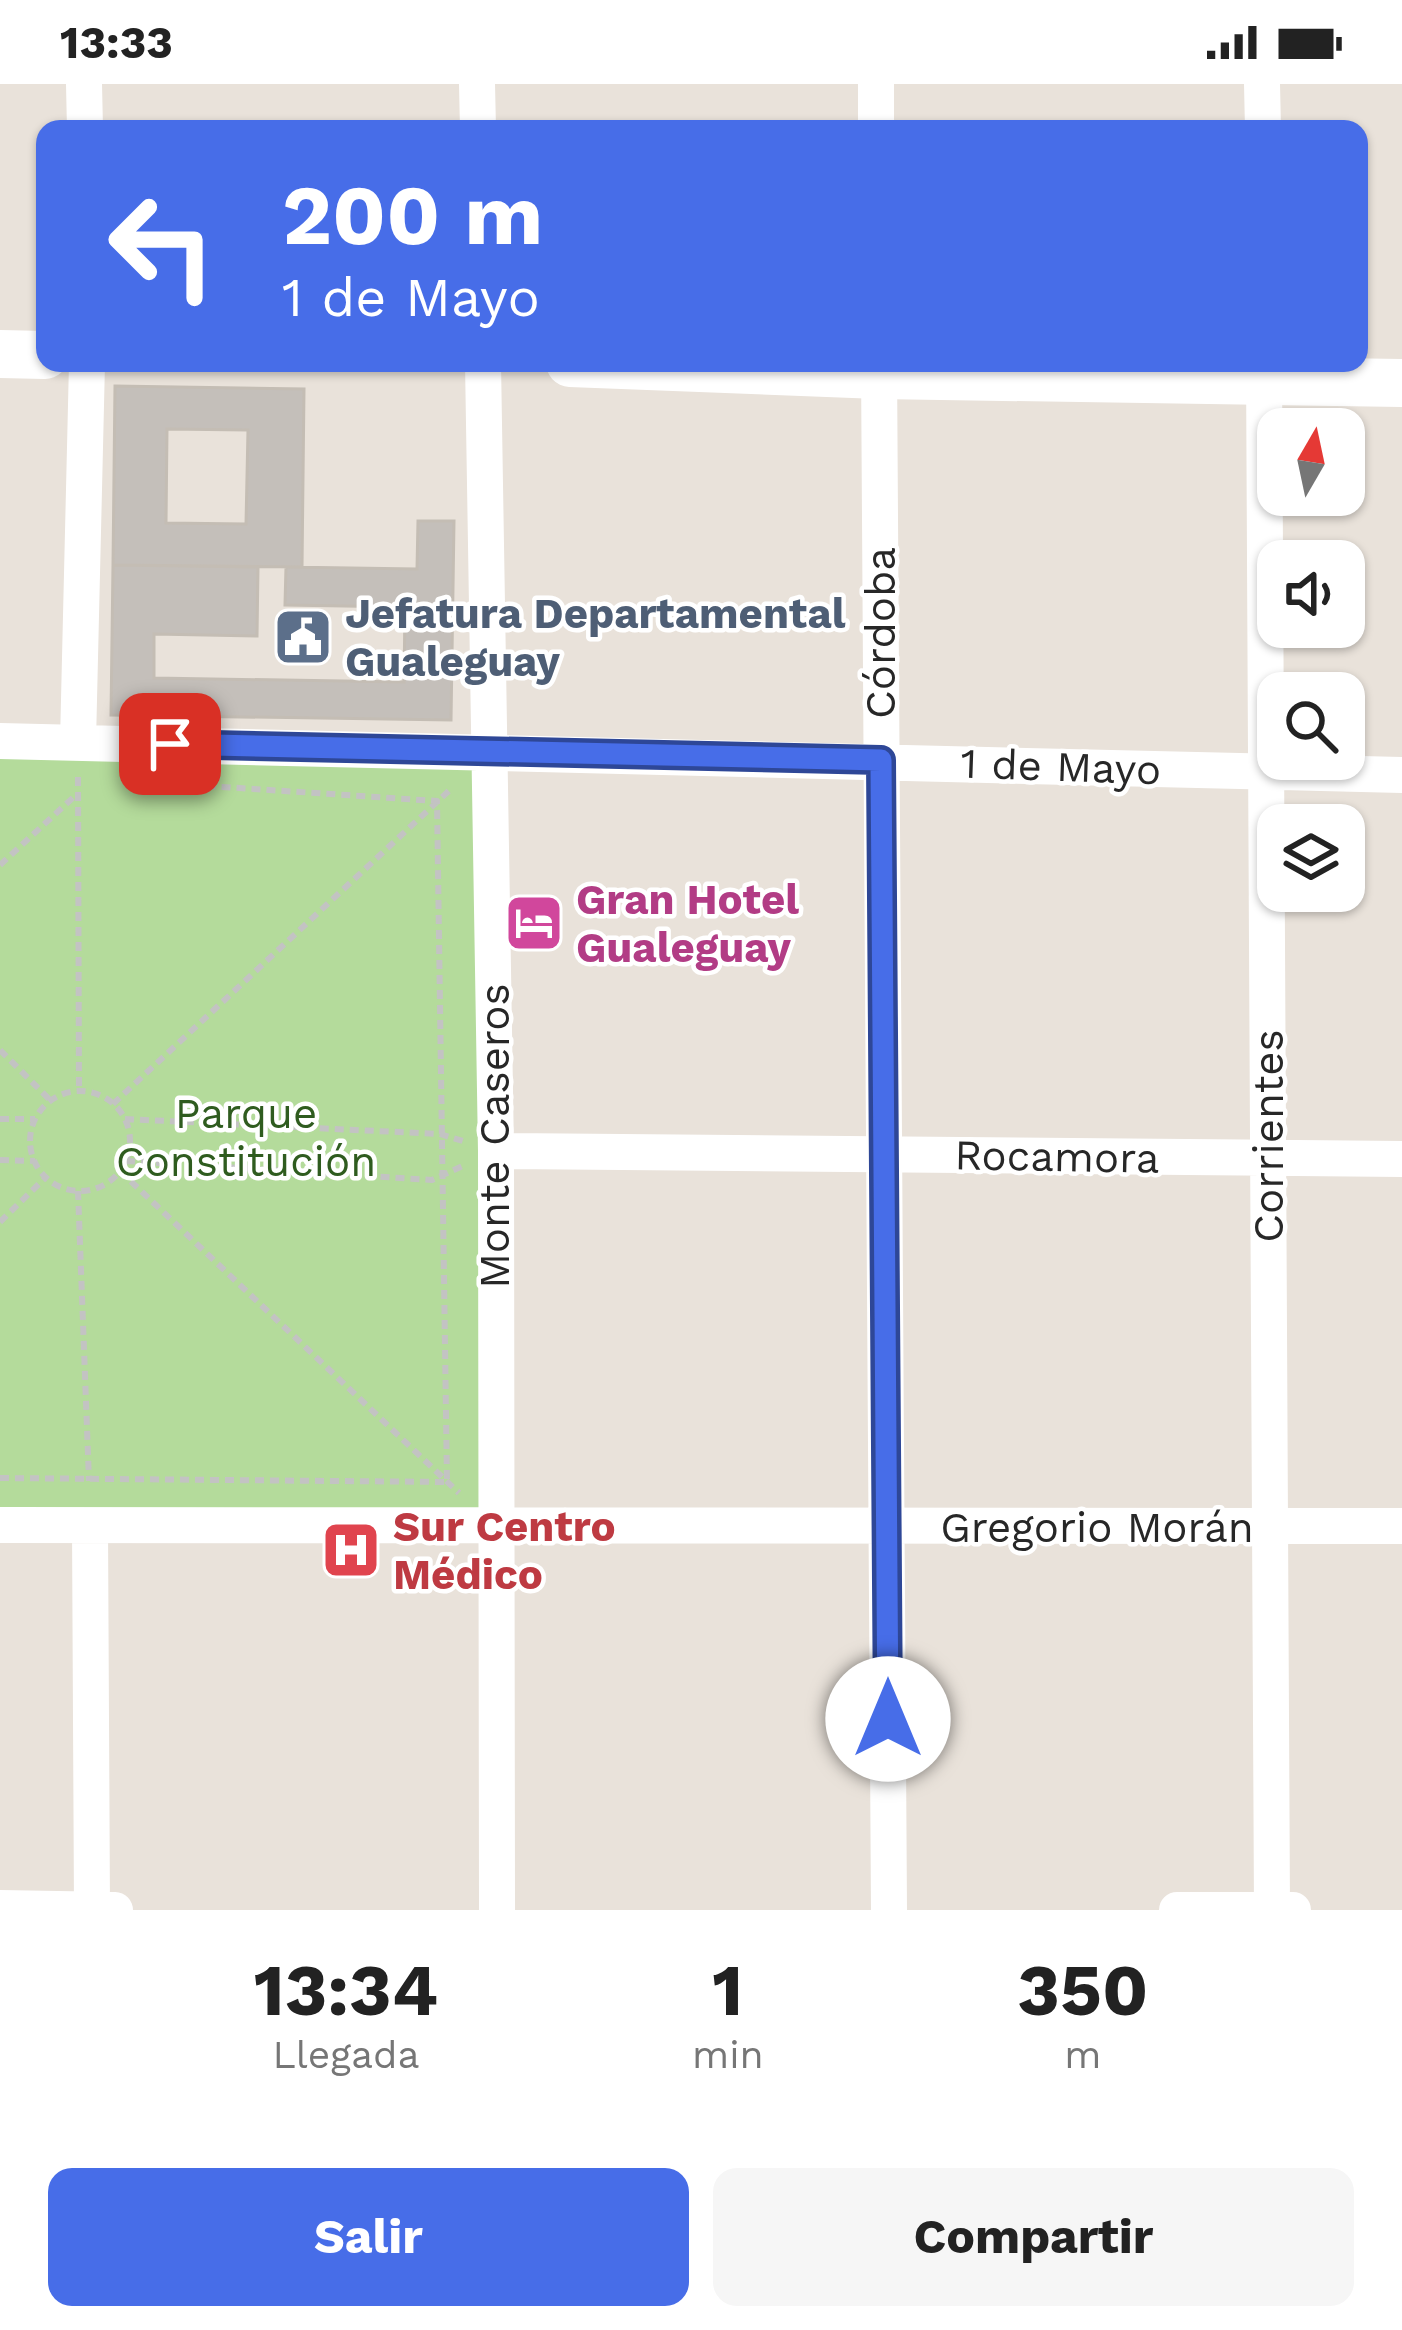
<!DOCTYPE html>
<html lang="es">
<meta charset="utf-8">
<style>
:root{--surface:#fff;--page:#f6f6f6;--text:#222;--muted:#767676;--accent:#476de8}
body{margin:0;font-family:"Work Sans",sans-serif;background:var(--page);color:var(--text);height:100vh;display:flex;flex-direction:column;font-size:45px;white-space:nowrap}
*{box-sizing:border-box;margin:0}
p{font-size:39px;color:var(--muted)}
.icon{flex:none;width:66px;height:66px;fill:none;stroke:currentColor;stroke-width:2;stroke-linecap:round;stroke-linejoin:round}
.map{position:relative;height:1826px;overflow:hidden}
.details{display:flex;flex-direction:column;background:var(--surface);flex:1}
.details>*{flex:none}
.hud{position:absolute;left:36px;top:36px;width:1332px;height:252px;border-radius:24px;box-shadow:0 3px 9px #0004;background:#476de8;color:#fff;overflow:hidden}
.needle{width:78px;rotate:9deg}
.buttons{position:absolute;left:1257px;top:324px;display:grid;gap:24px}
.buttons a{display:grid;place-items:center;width:108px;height:108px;border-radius:24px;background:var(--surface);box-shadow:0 3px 9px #0004;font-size:60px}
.pin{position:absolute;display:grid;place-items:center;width:102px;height:102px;color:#fff;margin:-51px;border-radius:24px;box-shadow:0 6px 18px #0006}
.me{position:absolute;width:132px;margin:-66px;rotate:0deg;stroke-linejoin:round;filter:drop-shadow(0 0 9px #0008)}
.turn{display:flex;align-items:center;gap:42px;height:252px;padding:0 48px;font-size:54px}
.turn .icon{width:156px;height:156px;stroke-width:2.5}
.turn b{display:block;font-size:84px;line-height:102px}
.eta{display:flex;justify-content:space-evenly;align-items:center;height:204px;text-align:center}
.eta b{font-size:72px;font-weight:700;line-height:84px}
.action{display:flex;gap:24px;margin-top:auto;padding:24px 48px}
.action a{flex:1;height:138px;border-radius:24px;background:var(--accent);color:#fff;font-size:48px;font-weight:700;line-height:138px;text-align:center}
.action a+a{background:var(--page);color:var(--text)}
.status{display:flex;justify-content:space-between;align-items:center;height:84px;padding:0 60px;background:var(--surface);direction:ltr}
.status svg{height:33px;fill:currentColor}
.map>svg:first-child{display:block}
.green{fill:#b4db9b}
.building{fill:#c4bfba;stroke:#c4bdb4;stroke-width:3;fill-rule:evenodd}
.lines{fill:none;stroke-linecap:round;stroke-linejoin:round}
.path{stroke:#c3c3c3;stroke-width:6;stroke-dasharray:9 6;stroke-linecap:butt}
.minor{stroke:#fff;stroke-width:36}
.tertiary{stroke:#fff;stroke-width:48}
.route-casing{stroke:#2e4797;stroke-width:30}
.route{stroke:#476de8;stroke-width:21}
.labels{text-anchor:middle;stroke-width:9;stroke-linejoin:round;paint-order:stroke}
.service-label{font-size:42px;font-weight:bold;fill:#4e5e75;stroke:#fff;text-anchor:start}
.street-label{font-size:42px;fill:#272727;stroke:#fff}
.hotel-label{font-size:42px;font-weight:bold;fill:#b23c85;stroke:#fff;text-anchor:start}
.park-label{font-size:42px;fill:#2f5c1f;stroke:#fff}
.health-label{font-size:42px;font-weight:bold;fill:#be3a42;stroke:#fff;text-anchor:start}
</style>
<div class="status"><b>13:33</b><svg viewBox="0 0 49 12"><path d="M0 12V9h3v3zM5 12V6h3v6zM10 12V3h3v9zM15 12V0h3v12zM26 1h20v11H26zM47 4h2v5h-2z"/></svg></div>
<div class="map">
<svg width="1402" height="1826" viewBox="0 0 1402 1826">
<rect width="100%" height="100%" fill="#e9e2da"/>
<!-- green -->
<path class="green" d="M 0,662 L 489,669 L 495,1443 L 0,1438 Z"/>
<!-- building -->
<path class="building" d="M 115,302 L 304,305 L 302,483 L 113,481 ZM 167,345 L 248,346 L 246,440 L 166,439 Z
M 418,437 L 454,437 L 451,636 L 111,631 L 113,481 L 258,483 L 257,552 L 154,550 L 154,594 L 404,598 L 405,523 L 285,521 L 286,483 L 417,485 Z"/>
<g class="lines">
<!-- path -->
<path class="path" d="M 78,693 L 79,1007
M 0,781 L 77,710
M 0,966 L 51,1017
M30 1057a50 50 0 1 1 100 0a50 50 0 1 1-100 0Z
M 113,1020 L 453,703
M 0,1035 L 35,1035
M 125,1035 L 440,1050 L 463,1057
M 0,1076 L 35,1077
M 126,1077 L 432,1096 L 465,1081
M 120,1087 L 459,1409
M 78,1107 L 89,1397
M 0,1138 L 46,1093
M 0,1394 L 447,1398 L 437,717 L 147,698"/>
<!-- minor -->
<path class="minor" d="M 84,0 L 85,45
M 477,0 L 478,45
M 876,0 L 876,45
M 1262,0 L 1263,45
M 483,279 L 496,1067 L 497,1826
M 879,279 L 889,1826
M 1264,279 L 1272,1826
M 0,657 L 1402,691
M 78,658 L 87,279
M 496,1067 L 1402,1075
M 0,1441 L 1402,1442
M 90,1442 L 92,1826
M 0,1824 L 115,1826
M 1177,1826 L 1293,1826"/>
<!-- tertiary -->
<path class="tertiary" d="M 0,270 L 45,271
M 570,279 L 879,291 L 1402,299"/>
</g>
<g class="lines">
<defs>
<path id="route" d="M 170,660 L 881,676 L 888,1635"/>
</defs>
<!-- route casing -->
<use href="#route" class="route-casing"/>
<!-- route -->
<use href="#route" class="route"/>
</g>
<!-- icons -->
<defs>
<symbol id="civic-square" viewBox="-11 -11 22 22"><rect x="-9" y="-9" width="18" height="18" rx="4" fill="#5c6f8a" stroke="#fff"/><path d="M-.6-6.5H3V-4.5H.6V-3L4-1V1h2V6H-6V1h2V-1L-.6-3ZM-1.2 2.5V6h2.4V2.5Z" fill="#fff"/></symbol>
<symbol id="hotel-square" viewBox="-11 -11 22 22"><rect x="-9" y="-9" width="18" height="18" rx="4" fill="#d1479c" stroke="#fff"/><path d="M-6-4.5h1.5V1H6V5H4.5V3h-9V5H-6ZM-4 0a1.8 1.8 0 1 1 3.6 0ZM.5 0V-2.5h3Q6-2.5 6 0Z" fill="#fff"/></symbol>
<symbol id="hospital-square" viewBox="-11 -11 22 22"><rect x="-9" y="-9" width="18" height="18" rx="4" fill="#e0444e" stroke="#fff"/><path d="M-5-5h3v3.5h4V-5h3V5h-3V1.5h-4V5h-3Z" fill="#fff"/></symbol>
</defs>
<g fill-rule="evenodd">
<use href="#civic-square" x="270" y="520" width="66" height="66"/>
<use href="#hotel-square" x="501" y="806" width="66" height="66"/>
<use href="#hospital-square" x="318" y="1433" width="66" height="66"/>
</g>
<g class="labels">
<!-- service labels -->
<g class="service-label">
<text x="345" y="544">Jefatura Departamental<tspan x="345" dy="48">Gualeguay</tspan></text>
</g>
<!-- street labels -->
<g class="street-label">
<text transform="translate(880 549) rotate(-90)" y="15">Córdoba</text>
<text transform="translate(1061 682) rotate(2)" y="15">1 de Mayo</text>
<text transform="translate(494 1052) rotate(-90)" y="15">Monte Caseros</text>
<text transform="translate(1268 1052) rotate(-90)" y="15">Corrientes</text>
<text transform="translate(1057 1072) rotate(1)" y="15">Rocamora</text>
<text x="1097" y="1458">Gregorio Morán</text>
</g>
<!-- hotel labels -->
<g class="hotel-label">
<text x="576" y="830">Gran Hotel<tspan x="576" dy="48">Gualeguay</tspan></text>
</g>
<!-- park labels -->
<g class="park-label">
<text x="246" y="1044">Parque<tspan x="246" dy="48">Constitución</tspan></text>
</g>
<!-- health labels -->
<g class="health-label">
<text x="393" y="1457">Sur Centro<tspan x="393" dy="48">Médico</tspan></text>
</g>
</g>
</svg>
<div class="buttons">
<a><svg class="needle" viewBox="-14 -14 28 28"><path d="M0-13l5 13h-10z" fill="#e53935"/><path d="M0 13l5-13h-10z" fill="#767676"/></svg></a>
<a><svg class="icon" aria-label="sound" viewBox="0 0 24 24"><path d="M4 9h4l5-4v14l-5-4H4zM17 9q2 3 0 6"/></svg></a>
<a><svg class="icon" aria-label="search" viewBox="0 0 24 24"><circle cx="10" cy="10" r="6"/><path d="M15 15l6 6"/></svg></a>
<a><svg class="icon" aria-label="layers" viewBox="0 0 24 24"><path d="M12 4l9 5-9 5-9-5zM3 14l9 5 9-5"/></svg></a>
</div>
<div class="pin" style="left:170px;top:660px;background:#d93025"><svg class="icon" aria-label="arrive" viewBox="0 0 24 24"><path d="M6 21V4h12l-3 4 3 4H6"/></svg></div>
<svg class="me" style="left:888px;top:1635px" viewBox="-20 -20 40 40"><circle r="19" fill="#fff"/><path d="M0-13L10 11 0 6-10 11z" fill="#476de8"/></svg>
<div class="hud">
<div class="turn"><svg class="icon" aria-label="left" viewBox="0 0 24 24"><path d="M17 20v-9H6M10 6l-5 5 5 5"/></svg><div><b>200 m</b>1 de Mayo</div></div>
</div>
</div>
<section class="details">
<div class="eta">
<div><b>13:34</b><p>Llegada</p></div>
<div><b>1</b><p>min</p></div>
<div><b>350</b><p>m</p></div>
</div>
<div class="action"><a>Salir</a><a>Compartir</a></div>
</section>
